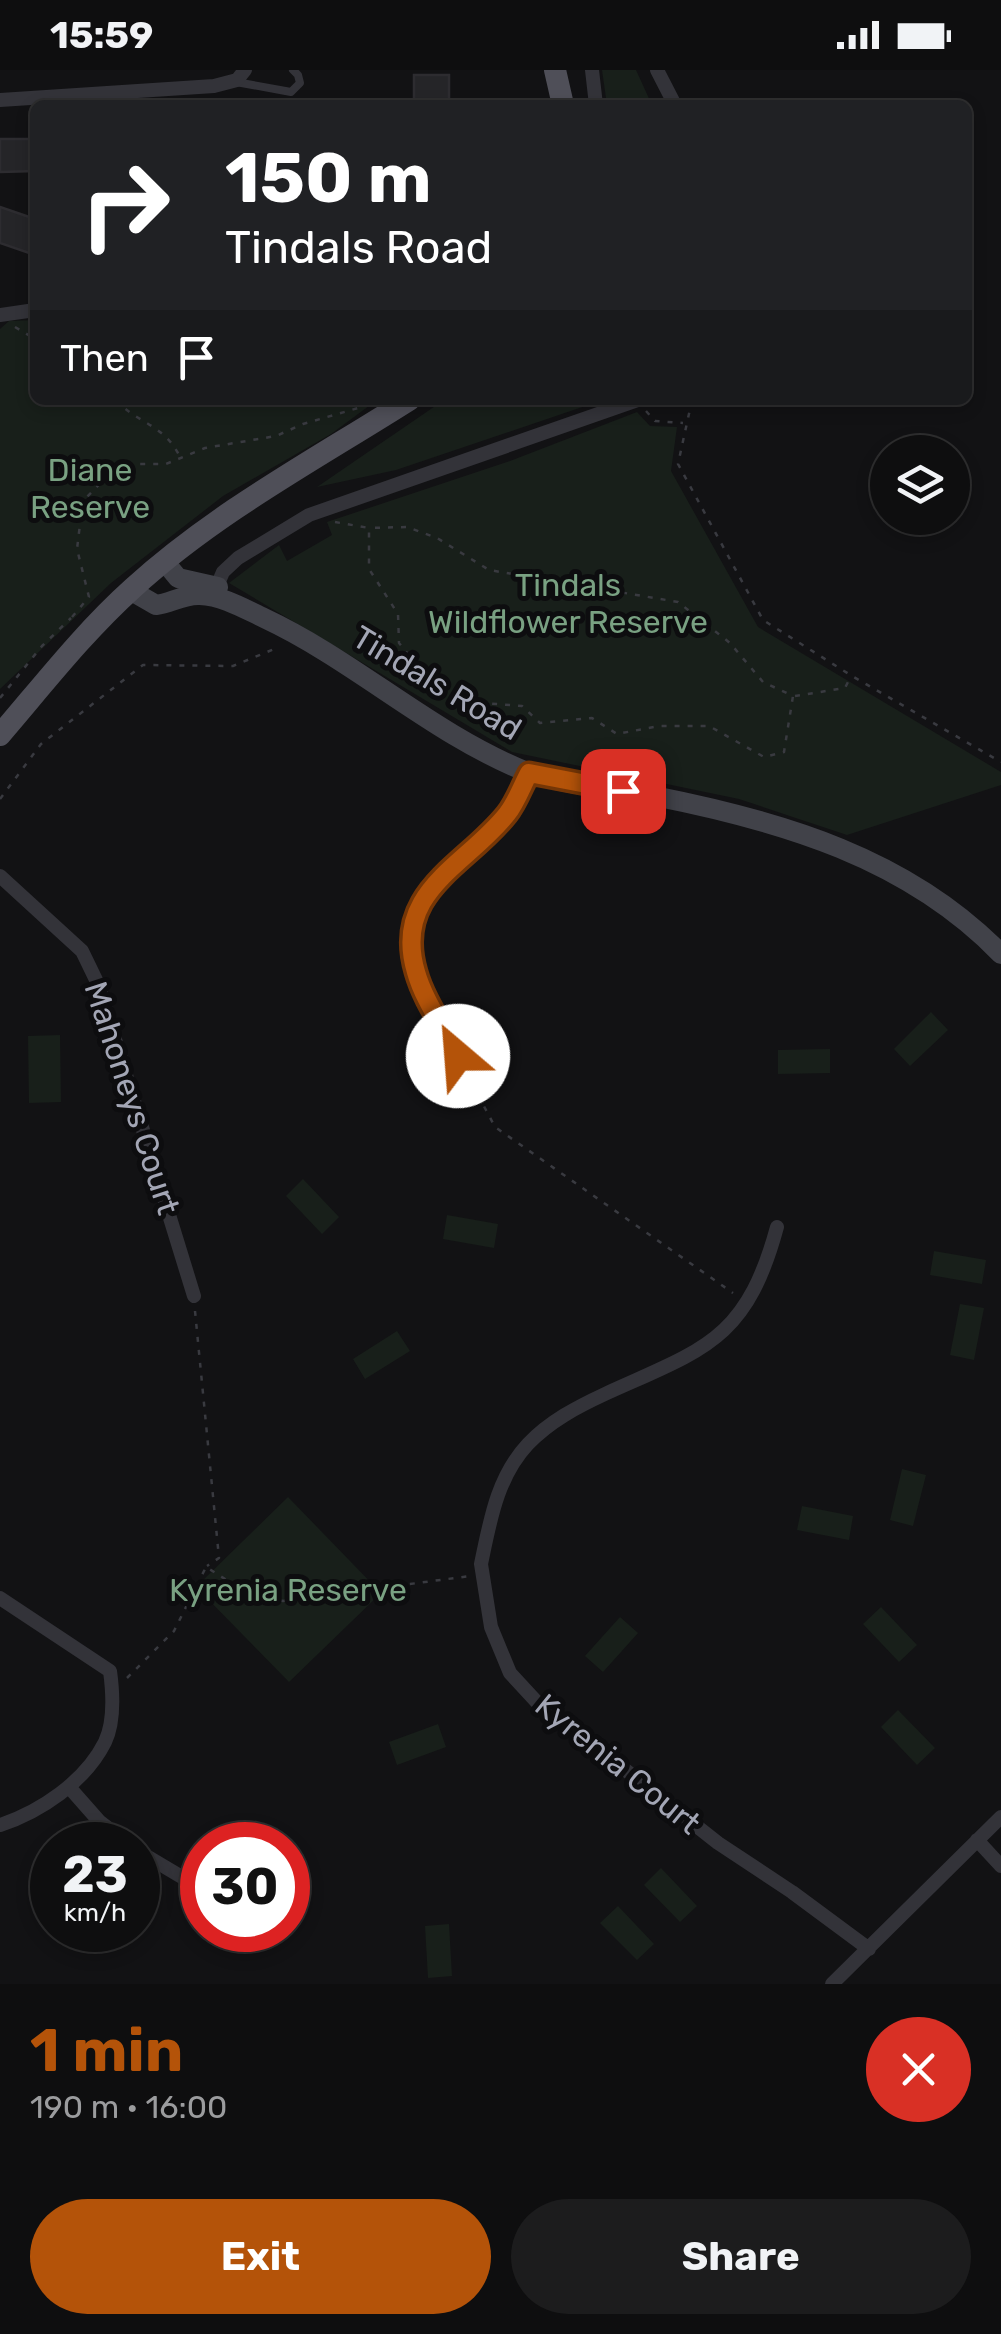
<!DOCTYPE html>
<meta charset="utf-8">
<style>
:root{--surface:#0e0e0f;--page:#1c1c1d;--text:#f1f3f6;--muted:#9b9c9e;--line:#2e2e2f;--accent:#b45309}
body{margin:0;font-family:Rubik,sans-serif;background:var(--page);color:var(--text);height:100vh;display:flex;flex-direction:column;font-size:38px;white-space:nowrap}
*{box-sizing:border-box;margin:0}
p{font-size:32px;color:var(--muted)}
.icon{flex:none;width:55px;height:55px;fill:none;stroke:currentColor;stroke-width:2;stroke-linecap:round;stroke-linejoin:round}
.map{position:relative;height:1914px;overflow:hidden}
.panel{display:flex;flex-direction:column;background:var(--surface);flex:1}
.panel>*{flex:none}
.banner{position:absolute;left:30px;top:30px;width:942px;height:305px;border-radius:15px;box-shadow:0 5px 15px #0003,0 0 0 2px var(--line);background:#202124;color:#fff;overflow:hidden}
.fabs{position:absolute;left:870px;top:365px;display:grid;gap:20px}
.fabs a{display:grid;place-items:center;width:100px;height:100px;border-radius:50%;background:var(--surface);box-shadow:0 5px 15px #0003,0 0 0 2px var(--line);font-size:50px}
.speed{position:absolute;left:30px;top:1752px;display:flex;gap:20px;font-size:50px;font-weight:700;text-align:center}
.speed>*{display:grid;place-content:center;width:130px;height:130px;border-radius:50%;background:var(--surface);box-shadow:0 5px 15px #0003,0 0 0 2px var(--line);line-height:1}
.speed small{font-size:25px;font-weight:400}
.speed .limit{border:15px solid #d22;background:#fff;color:#111}
.pin{position:absolute;display:grid;place-items:center;width:85px;height:85px;color:#fff;margin:-42px;border-radius:20px;box-shadow:0 5px 15px #0006}
.me{position:absolute;width:110px;margin:-55px;rotate:333deg;stroke-linejoin:round;filter:drop-shadow(0 0 8px #0008)}
.turn{display:flex;align-items:center;gap:35px;height:210px;padding:0 30px;font-size:45px}
.turn .icon{width:130px;height:130px;stroke-width:2.5}
.turn b{display:block;font-size:70px;line-height:85px}
.then{display:flex;align-items:center;height:95px;padding:0 30px;background:#0003;gap:20px;font-size:38px}
.round{display:grid;place-items:center;flex:none;width:105px;height:105px;border-radius:52px;background:var(--page)}
.head{display:flex;align-items:center;justify-content:space-between;height:170px;padding:0 30px}
h1{font-size:60px;font-weight:700;line-height:75px;color:var(--accent)}
.cta{display:flex;gap:20px;margin-top:auto;padding:20px 30px}
.cta a{flex:1;height:115px;border-radius:60px;background:var(--accent);color:#fff;font-size:40px;font-weight:700;line-height:115px;text-align:center}
.cta a+a{background:var(--page);color:var(--text)}
.status{display:flex;justify-content:space-between;align-items:center;height:70px;padding:0 50px;background:var(--surface);direction:ltr}
.status svg{height:28px;fill:currentColor}
.map>svg:first-child{display:block}
.green{fill:#181f1a}
.building{fill:#252528;stroke:#2d2c30;stroke-width:2.5}
.lines{fill:none;stroke-linecap:round;stroke-linejoin:round}
.path{stroke:#393a40;stroke-width:2.5;stroke-dasharray:5 8;stroke-linecap:butt}
.lane{stroke:#333339;stroke-width:8}
.street{stroke:#333339;stroke-width:14}
.secondary{stroke:#414249;stroke-width:20}
.primary{stroke:#4f4f58;stroke-width:22}
.route-casing{stroke:#753606;stroke-width:25}
.route{stroke:#b45309;stroke-width:18}
.labels{text-anchor:middle;stroke-width:10;stroke-linejoin:round;paint-order:stroke}
.park-label{font-size:32px;fill:#79a182;stroke:#0d0d0f}
.street-label{font-size:32px;fill:#a3a6b5;stroke:#0d0d0f}
</style>
<div class="status"><b>15:59</b><svg viewBox="0 0 49 12"><path d="M0 12V9h3v3zM5 12V6h3v6zM10 12V3h3v9zM15 12V0h3v12zM26 1h20v11H26zM47 4h2v5h-2z"/></svg></div>
<div class="map">
<svg width="1001" height="1914" viewBox="0 0 1001 1914">
<rect width="100%" height="100%" fill="#121214"/>
<!-- green -->
<path class="green" d="M 602,0 L 636,0 L 652,35 L 607,35 Z
M 35,250 L 35,330 L 377,330 L 331,364 L 223,426 L 111,513 L 0,619 L 0,259 L 9,251 Z
M 444,330 L 603,330 L 396,400 L 317,417 Z
M 637,342 L 650,356 L 677,357 L 671,401 L 758,557 L 1001,702 L 1001,715 L 847,765 L 739,729 L 512,682 L 229,513 L 279,475 L 287,491 L 332,465 L 327,452 L 510,391 Z
M 931,942 L 948,960 L 910,996 L 894,979 Z
M 60,965 L 61,1032 L 29,1033 L 28,966 Z
M 830,979 L 830,1003 L 778,1004 L 778,980 Z
M 303,1109 L 339,1147 L 322,1164 L 286,1126 Z
M 447,1145 L 498,1154 L 494,1178 L 443,1169 Z
M 934,1181 L 986,1190 L 982,1214 L 930,1205 Z
M 960,1234 L 984,1238 L 974,1290 L 950,1285 Z
M 397,1261 L 410,1281 L 365,1309 L 353,1289 Z
M 902,1399 L 926,1405 L 913,1456 L 890,1450 Z
M 288,1427 L 381,1523 L 289,1612 L 196,1517 Z
M 802,1436 L 853,1446 L 849,1470 L 797,1460 Z
M 881,1537 L 917,1575 L 899,1592 L 863,1554 Z
M 620,1547 L 638,1563 L 603,1602 L 585,1586 Z
M 898,1640 L 935,1678 L 917,1695 L 881,1657 Z
M 438,1654 L 446,1677 L 397,1695 L 389,1672 Z
M 661,1798 L 697,1836 L 680,1852 L 644,1815 Z
M 618,1836 L 654,1874 L 637,1890 L 600,1853 Z
M 449,1854 L 452,1906 L 428,1908 L 425,1856 Z"/>
<!-- building -->
<path class="building" d="M 414,5 L 449,5 L 449,35 L 414,35 Z
M 0,69 L 35,69 L 35,101 L 0,102 Z
M 0,137 L 35,149 L 35,185 L 0,173 Z"/>
<g class="lines">
<!-- path -->
<path class="path" d="M 15,257 L 35,269
M 116,330 C 138,354 163,354 179,385
M 692,330 L 678,394 L 763,550 L 852,606 L 1001,692
M 646,341 L 655,351 L 683,353
M 335,452 L 369,458 L 369,499 L 398,544 L 399,573 L 427,607 L 483,633 L 522,636 L 540,653 L 592,648 L 617,664 L 659,656 L 709,656 L 764,687 L 784,682 L 793,626 L 763,612 L 730,573 L 678,532 L 489,500 L 437,468 L 407,457 L 369,458
M 72,547 L 89,527 L 77,479 L 81,446 L 85,429 L 114,399 L 133,394 L 166,394 L 205,378 L 276,366 L 303,354 L 358,338
M 795,626 L 845,618 L 850,608
M 0,628 L 42,576 L 71,548
M 0,729 L 41,674 L 143,595 L 233,596 L 279,577
M 478,1025 L 495,1057 L 733,1223
M 195,1241 L 219,1488 L 207,1496
M 127,1608 L 174,1561 L 206,1497 L 241,1519 L 283,1531 L 470,1506"/>
<!-- lane -->
<path class="lane" d="M 236,12 L 291,22 L 300,13 L 298,5 L 293,0"/>
<!-- street -->
<path class="street" d="M 592,0 L 596,35
M 657,0 L 675,35
M 0,30 L 214,16 L 237,10 L 245,0
M 0,245 L 35,240
M 217,516 L 223,502 L 238,488 L 309,445 L 638,330
M 0,806 L 82,881 L 98,914 L 194,1226
M 472,1013 C 457,983 424,933 416,902 C 392,820 466,796 507,744 C 516,733 522,716 529,703
M 777,1157 C 746,1271 704,1279 605,1324 C 577,1337 550,1351 528,1374 C 497,1407 490,1451 481,1494 L 491,1557 L 510,1603 L 546,1642 L 595,1676 L 718,1773 L 792,1822 L 869,1879
M 0,1528 L 110,1601 C 113,1623 115,1651 105,1672 C 85,1712 40,1742 0,1755
M 69,1717 L 99,1751 L 130,1775
M 977,1770 L 1001,1796
M 138,1781 L 202,1819
M 832,1914 L 1001,1747"/>
<!-- secondary -->
<path class="secondary" d="M 164,491 L 178,508 L 218,517
M 130,520 L 156,535 C 171,533 184,524 200,525 C 223,526 243,538 264,548 C 356,591 432,664 527,702 C 558,714 618,720 654,726 C 781,751 908,788 1001,884"/>
<!-- primary -->
<path class="primary" d="M 555,0 L 563,35
M 0,665 C 43,615 84,562 133,518 C 215,443 316,389 409,330"/>
</g>
<g class="lines">
<defs>
<path id="route" d="M 458,986 C 445,959 424,931 416,902 C 392,821 466,796 507,744 C 516,733 522,716 529,703 L 623,721"/>
</defs>
<!-- route casing -->
<use href="#route" class="route-casing"/>
<!-- route -->
<use href="#route" class="route"/>
</g>
<g class="labels">
<!-- park labels -->
<g class="park-label">
<text x="90" y="411">Diane<tspan x="90" dy="37">Reserve</tspan></text>
<text x="568" y="526">Tindals<tspan x="568" dy="37">Wildflower Reserve</tspan></text>
<text x="288" y="1531">Kyrenia Reserve</text>
</g>
<!-- street labels -->
<g class="street-label">
<text transform="translate(437 613) rotate(31)" y="11">Tindals Road</text>
<text transform="translate(132 1028) rotate(72)" y="11">Mahoneys Court</text>
<text transform="translate(618 1694) rotate(39)" y="11">Kyrenia Court</text>
</g>
</g>
</svg>
<div class="fabs">
<a><svg class="icon" aria-label="layers" viewBox="0 0 24 24"><path d="M12 4l9 5-9 5-9-5zM3 14l9 5 9-5"/></svg></a>
</div>
<div class="speed"><div>23<small>km/h</small></div><div class="limit">30</div></div>
<div class="pin" style="left:623px;top:721px;background:#d93025"><svg class="icon" aria-label="arrive" viewBox="0 0 24 24"><path d="M6 21V4h12l-3 4 3 4H6"/></svg></div>
<svg class="me" style="left:458px;top:986px" viewBox="-20 -20 40 40"><circle r="19" fill="#fff"/><path d="M0-13L10 11 0 6-10 11z" fill="#b45309"/></svg>
<div class="banner">
<div class="turn"><svg class="icon" aria-label="right" viewBox="0 0 24 24"><path d="M7 20v-9h11M14 6l5 5-5 5"/></svg><div><b>150 m</b>Tindals Road</div></div>
<div class="then">Then<svg class="icon" aria-label="arrive" viewBox="0 0 24 24"><path d="M6 21V4h12l-3 4 3 4H6"/></svg></div>
</div>
</div>
<section class="panel">
<div class="head"><div><h1>1 min</h1><p>190 m · 16:00</p></div><a class="round" style="background:#d93025;color:#fff"><svg class="icon" aria-label="close" viewBox="0 0 24 24"><path d="M6 6l12 12M18 6L6 18"/></svg></a></div>
<div class="cta"><a>Exit</a><a>Share</a></div>
</section>
